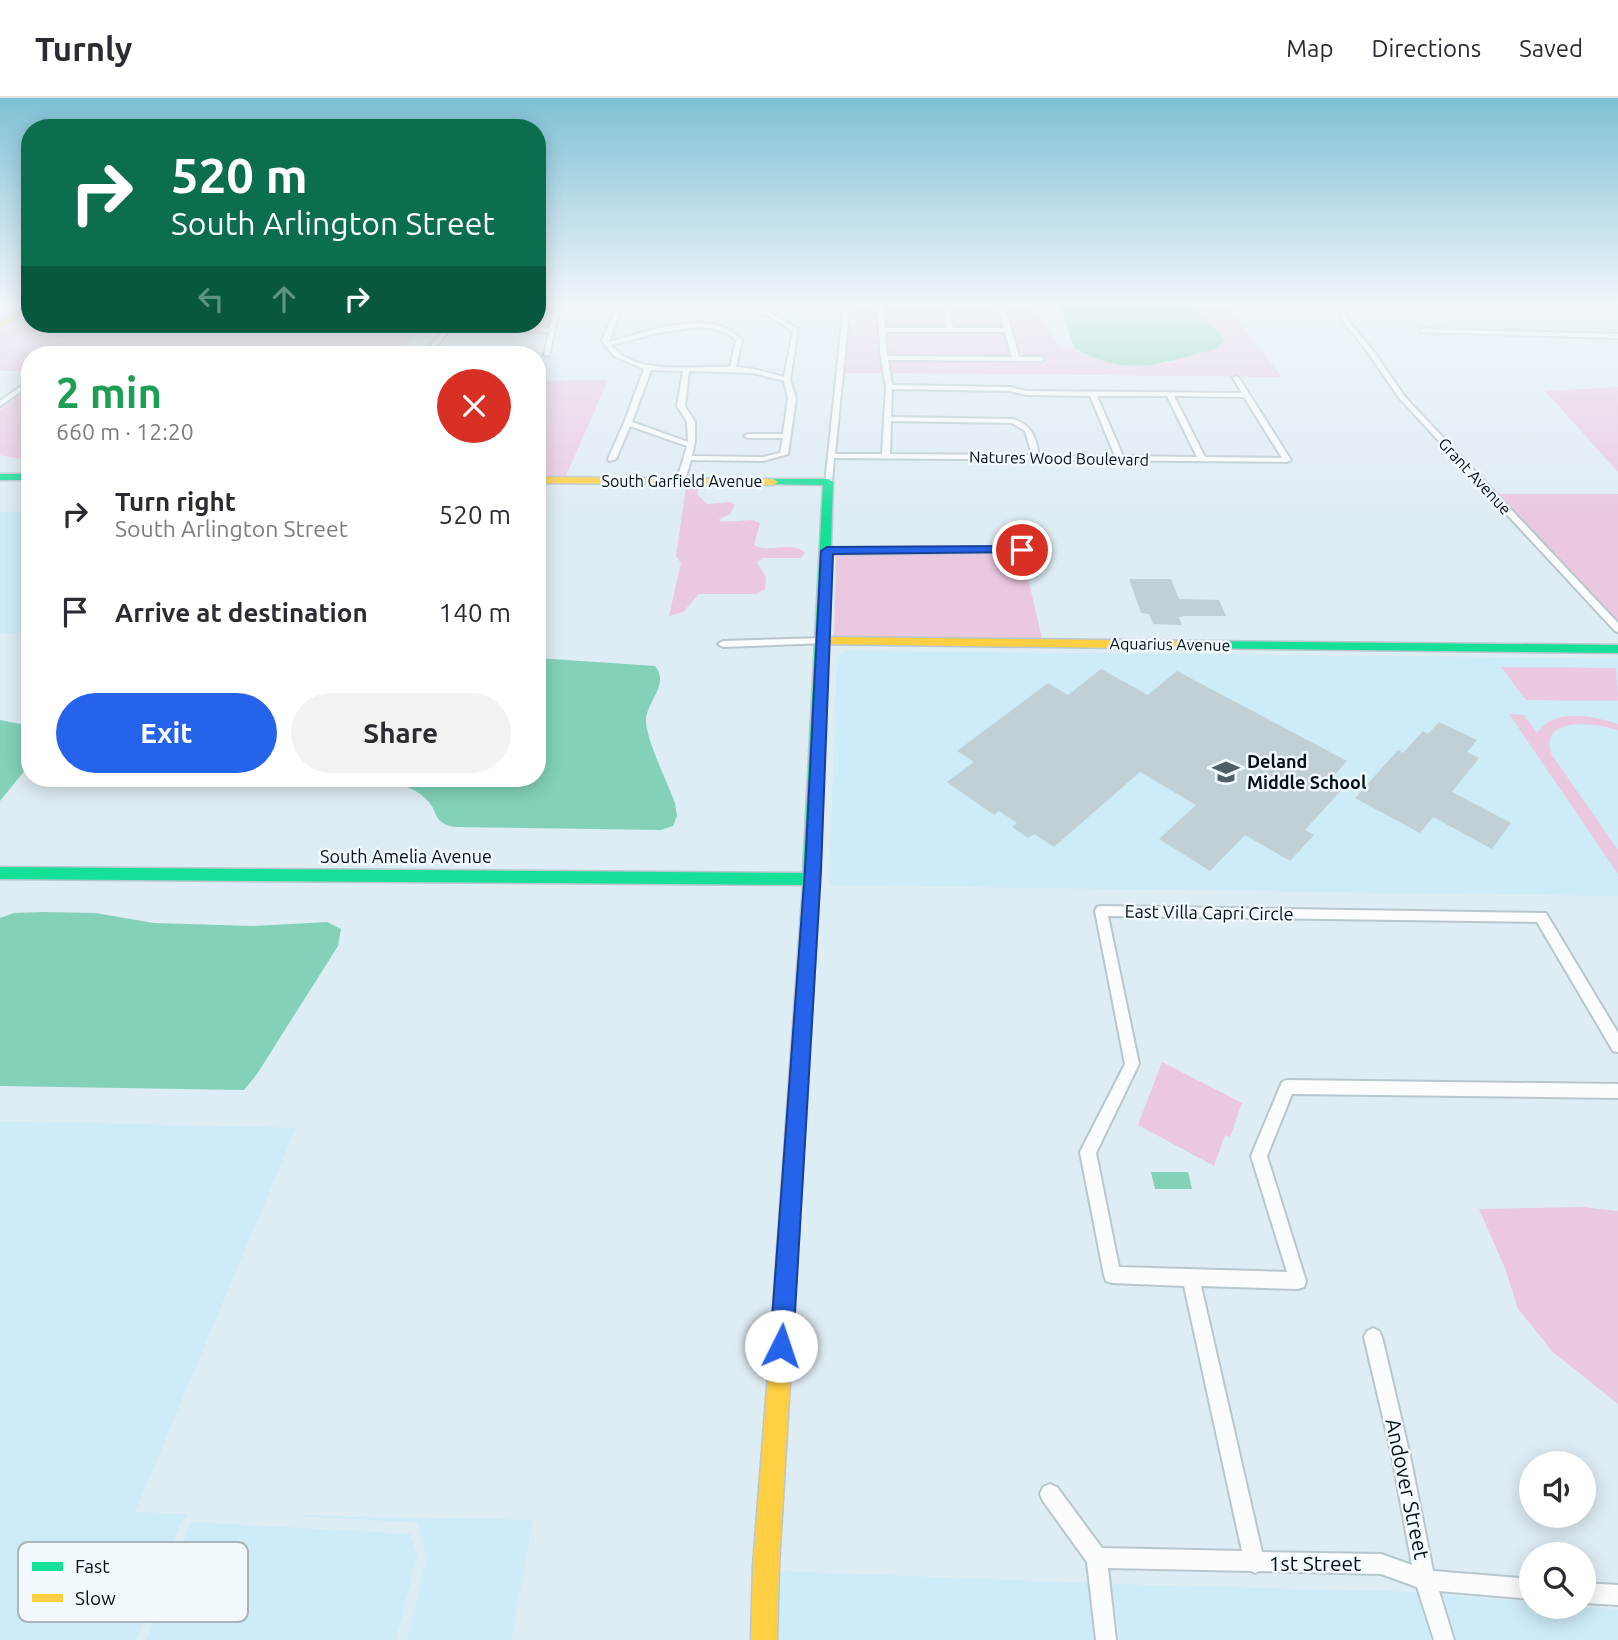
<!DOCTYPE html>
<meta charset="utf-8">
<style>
:root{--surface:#fff;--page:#f2f2f3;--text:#2b2b33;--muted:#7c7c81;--line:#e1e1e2;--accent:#2563eb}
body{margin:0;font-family:Ubuntu,sans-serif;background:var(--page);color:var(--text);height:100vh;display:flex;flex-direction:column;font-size:26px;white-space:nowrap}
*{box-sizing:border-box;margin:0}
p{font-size:23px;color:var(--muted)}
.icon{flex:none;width:38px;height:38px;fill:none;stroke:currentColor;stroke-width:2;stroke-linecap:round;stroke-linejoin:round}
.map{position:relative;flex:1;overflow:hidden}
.details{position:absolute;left:21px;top:248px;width:525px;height:441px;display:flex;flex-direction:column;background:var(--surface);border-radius:28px;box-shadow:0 4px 18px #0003}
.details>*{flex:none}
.hud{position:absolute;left:21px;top:21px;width:525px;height:214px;border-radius:28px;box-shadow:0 4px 18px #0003;background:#0b6e4f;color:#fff;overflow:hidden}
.buttons{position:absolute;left:1519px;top:1353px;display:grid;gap:14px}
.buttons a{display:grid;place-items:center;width:77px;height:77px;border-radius:50%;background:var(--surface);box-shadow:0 4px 18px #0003;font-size:35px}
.pin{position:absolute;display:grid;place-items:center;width:60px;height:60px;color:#fff;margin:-30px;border:4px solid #fff;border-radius:50%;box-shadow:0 2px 7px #0007}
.me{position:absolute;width:77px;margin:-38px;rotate:4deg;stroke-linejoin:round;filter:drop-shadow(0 0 5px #0008)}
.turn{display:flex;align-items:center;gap:24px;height:147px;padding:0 35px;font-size:32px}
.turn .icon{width:91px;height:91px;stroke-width:2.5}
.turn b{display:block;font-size:49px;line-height:60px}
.lanes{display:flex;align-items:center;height:66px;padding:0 35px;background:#0003;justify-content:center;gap:35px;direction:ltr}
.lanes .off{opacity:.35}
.round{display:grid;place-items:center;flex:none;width:74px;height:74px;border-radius:37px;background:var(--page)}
.summary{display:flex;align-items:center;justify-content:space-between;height:119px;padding:0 35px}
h1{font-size:42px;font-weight:700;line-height:52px;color:#1e9e55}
.cta{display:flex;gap:14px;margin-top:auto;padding:14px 35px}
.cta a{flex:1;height:80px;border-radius:42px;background:var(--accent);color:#fff;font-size:28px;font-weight:700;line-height:80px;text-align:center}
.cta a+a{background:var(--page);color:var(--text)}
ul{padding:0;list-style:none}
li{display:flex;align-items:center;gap:21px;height:98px;padding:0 35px}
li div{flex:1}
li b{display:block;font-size:26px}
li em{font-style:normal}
header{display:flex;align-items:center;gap:42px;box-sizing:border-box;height:98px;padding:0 35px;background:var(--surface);border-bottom:2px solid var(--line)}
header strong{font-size:33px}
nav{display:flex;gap:38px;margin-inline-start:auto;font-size:24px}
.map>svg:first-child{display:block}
.built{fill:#ceebf8}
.green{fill:#eac8e0}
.water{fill:#82d1b8}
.building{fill:#c1d0d5}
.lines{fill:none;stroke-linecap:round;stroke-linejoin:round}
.street-casing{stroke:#b8c7cd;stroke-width:4}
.fast-casing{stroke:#b8c7cd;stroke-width:3}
.slow-casing{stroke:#b8c7cd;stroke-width:3}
.street{fill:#fafcfd;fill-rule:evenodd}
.fast{fill:#16e098;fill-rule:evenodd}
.slow{fill:#ffcf43;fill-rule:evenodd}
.route{fill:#2563eb;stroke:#184099;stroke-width:2}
.labels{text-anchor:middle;stroke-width:5;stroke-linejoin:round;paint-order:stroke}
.far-street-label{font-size:16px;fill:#031219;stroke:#f1f9fd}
.poi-label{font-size:18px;font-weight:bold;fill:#031219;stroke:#f1f9fd;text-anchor:start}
.street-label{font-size:18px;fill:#031219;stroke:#f1f9fd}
.near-street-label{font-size:21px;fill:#031219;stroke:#f1f9fd}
.key{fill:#f1f9fd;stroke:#aab4b9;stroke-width:2}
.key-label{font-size:19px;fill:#031219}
</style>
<header>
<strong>Turnly</strong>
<nav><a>Map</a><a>Directions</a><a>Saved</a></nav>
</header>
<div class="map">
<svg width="1618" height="1542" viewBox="0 0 1618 1542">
<rect width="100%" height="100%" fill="#deecf3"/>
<!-- built -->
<path class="built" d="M 0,414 L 30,415 L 30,529 L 23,535 L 0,535 Z
M 846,553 L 1618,560 L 1618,798 L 829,787 L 837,559 Z
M 0,1023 L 296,1030 L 135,1414 L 188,1416 L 181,1424 L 136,1542 L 0,1542 Z
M 274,1417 L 533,1422 L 511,1542 L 407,1542 L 427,1460 L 418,1427 L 412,1424 Z
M 191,1424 L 410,1436 L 417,1459 L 396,1542 L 147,1542 Z
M 779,1473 L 1087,1485 L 1094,1542 L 776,1542 Z
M 1112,1486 L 1417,1494 L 1431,1542 L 1120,1542 Z
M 1443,1497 L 1531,1504 L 1531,1508 L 1618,1511 L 1618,1542 L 1457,1542 Z"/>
<!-- green -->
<path class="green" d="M 844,204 L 878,204 L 879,253 L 883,275 L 844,275 Z
M 885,204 L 942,204 L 946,231 L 887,230 Z
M 949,204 L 1036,204 L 1032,210 L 1034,215 L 1043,222 L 1059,249 L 1074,250 L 1086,257 L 1163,266 L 1222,247 C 1221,226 1198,220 1187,204 L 1223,204 L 1282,279 L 891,275 L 889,261 L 1045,263 L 1045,260 L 1020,260 L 1007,214 C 991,203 967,207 950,207 Z
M 950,210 L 991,210 L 999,214 L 1004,231 L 954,231 Z
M 30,213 L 30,226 L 423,226 L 399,257 L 30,257 L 30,273 L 0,273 L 0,234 Z
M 887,233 L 1005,234 L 1012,260 L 889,258 Z
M 608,282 L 565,380 L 537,380 L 537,283 Z
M 30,289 L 30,363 L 0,357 L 0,312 Z
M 1618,289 L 1618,374 L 1545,293 Z
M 699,388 L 697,396 L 707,406 L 731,404 L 735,407 L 730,416 L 719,421 L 721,424 L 752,422 L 760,425 L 754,447 C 771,456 792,442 805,455 L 801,460 L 762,460 L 757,465 L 766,479 L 765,491 L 757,496 L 699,496 L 683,514 L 669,518 L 681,465 L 676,458 L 686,389 Z
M 1498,396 L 1618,396 L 1618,523 Z
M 1022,454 L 1042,541 L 834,539 L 836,456 Z
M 1501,569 L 1616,570 L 1618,603 L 1526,602 Z
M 1509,616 L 1524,617 L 1537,635 C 1554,609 1593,618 1618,626 L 1618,632 C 1596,625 1537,617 1552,657 L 1618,752 L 1618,776 Z
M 1162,964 L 1242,1005 L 1230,1039 L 1225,1037 L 1214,1068 L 1138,1027 Z
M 1582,1109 L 1618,1113 L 1618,1306 L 1553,1254 L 1518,1211 L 1505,1170 L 1479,1111 Z"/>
<!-- water -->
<path class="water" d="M 1059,204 L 1187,204 C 1197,220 1216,226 1225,243 L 1216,251 C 1159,265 1130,281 1074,250 Z
M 537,560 L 655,568 C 671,587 644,605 646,625 C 648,645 667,684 675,705 L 677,718 L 673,728 L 661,732 L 455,729 C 431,725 440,713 425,700 C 416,691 401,687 390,681 L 537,681 Z
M 0,622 L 30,628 L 30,666 L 0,703 Z
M 44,814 L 95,815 L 154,825 L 252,828 L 327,824 L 341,831 L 338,848 L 257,976 L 244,992 L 0,988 L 0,820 L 14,815 Z
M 1151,1074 L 1188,1074 L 1192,1091 L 1155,1091 Z"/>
<!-- building -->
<path class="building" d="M 1129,481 L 1171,481 L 1179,501 L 1219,502 L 1226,518 L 1185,518 L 1179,519 L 1182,527 L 1153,526 L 1149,516 L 1141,515 Z
M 1101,571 L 1148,597 L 1177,573 L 1347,663 L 1331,681 L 1345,688 L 1305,732 L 1314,737 L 1290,763 L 1245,737 L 1210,773 L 1159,741 L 1196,707 L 1140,674 L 1054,749 L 1034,736 L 1028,740 L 1012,729 L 1017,725 L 999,713 L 994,717 L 947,684 L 974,664 L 957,653 L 1048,585 L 1068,597 Z
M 1439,624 L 1477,642 L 1467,654 L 1479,660 L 1452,694 L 1511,725 L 1492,751 L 1433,719 L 1420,735 L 1355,700 L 1398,652 L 1403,655 L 1423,633 L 1428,636 Z"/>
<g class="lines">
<defs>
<path id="street" d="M 537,204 L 739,205 L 773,216 L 798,231 L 790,282 L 796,300 L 788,356 L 763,363 L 691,362 L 685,382 L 681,384 L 677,382 L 687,348 L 630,328 L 616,361 L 609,363 L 608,361 L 624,325 L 644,271 L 614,258 L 602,243 L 617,208 L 560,208 L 549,258 L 544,257 L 549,234 L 459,232 L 447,235 L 429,257 L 423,257 L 443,233 L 459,228 L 550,230 L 554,208 L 537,208 ZM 622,208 L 739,209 L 769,218 L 793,233 L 784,279 L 753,271 L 736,269 L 742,242 C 709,208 649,234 609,244 ZM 696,229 C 712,230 723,231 736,242 L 730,269 C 693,267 637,279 611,247 L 657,235 ZM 651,272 L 683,273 L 677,308 L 687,324 L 688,344 L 632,324 ZM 689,273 L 753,275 L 784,283 L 788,300 L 783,336 L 748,336 L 744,338 L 748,340 L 783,340 L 780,355 L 763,359 L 692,358 L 695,343 L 695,324 L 685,308 Z
M 844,204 L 850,204 L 835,356 L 882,356 L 886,289 L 880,253 L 878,204 L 884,204 L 885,230 L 947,230 L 944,207 L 992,207 L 1006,214 L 1019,259 L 1041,259 L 1044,261 L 1041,263 L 888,262 L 892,287 L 1010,289 L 1027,293 L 1242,295 L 1233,280 L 1236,278 L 1239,280 L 1291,362 L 1287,364 L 834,360 L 832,384 L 825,386 ZM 949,210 L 991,211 L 1000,215 L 1004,230 L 953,230 ZM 885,234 L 1005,234 L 1012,259 L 887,258 ZM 892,291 L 1010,293 L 1027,297 L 1090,298 L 1115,358 L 1039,358 C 1036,339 1032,327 1013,321 L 891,319 ZM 1097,298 L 1167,298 L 1197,359 L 1123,358 ZM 1174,298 L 1244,299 L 1282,360 L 1205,359 ZM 891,323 L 1012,325 L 1025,333 L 1032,357 L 890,356 Z
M 1340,217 L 1344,217 L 1374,254 L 1405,299 L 1618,525 L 1618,534 L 1615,533 L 1400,301 L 1369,256 L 1340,219 Z
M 1422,231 L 1618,236 L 1618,240 L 1420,234 Z
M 30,282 L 30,287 L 0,308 L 0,303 Z
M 1022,449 L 1026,452 L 1025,454 L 827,456 L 823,453 L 827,450 Z
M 824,540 L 829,543 L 827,545 L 723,549 L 718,546 L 723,543 Z
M 1101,808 L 1546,815 L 1618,935 L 1618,954 L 1613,953 L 1537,824 L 1108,818 L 1139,966 L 1096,1055 L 1119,1169 L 1287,1174 L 1251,1058 L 1282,984 L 1287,982 L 1618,986 L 1618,1000 L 1292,996 L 1267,1058 L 1306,1183 L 1304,1189 L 1298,1191 L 1201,1188 L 1262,1454 L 1381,1456 L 1412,1467 L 1392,1358 L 1364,1239 L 1367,1233 L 1373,1230 L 1379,1233 L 1382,1239 L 1410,1358 L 1433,1473 L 1531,1481 L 1531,1501 L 1439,1493 L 1454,1542 L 1434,1542 L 1417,1489 L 1381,1476 L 1259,1473 L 1255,1475 L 1251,1473 L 1108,1470 L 1116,1542 L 1096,1542 L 1087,1464 L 1043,1403 L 1040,1396 L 1043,1389 L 1050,1386 L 1057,1389 L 1102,1450 L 1242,1453 L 1184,1188 L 1112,1185 L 1106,1183 L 1104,1177 L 1080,1054 L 1125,966 L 1095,813 L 1097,809 Z
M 1584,1485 L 1618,1487 L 1618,1507 L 1584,1505 Z"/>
<path id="fast" d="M 1607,204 L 1618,205 L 1618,210 Z
M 0,376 L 30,376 L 30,382 L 0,382 Z
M 773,381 L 828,381 L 833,384 L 820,781 L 792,1250 L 789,1258 L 781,1261 L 773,1258 L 770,1250 L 803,787 L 0,781 L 0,769 L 803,775 L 823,387 L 769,386 L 768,384 Z
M 1196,543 L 1618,547 L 1618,555 L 1192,550 L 1192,544 Z"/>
<path id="slow" d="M 30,206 L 30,212 L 0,230 L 0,224 Z
M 537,379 L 773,381 L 778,384 L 773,387 L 537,385 Z
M 824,539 L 1196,543 L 1202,547 L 1196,551 L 820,546 L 820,540 Z
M 781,1239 L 789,1242 L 792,1250 L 779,1468 L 777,1542 L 751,1542 L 753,1468 L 770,1250 L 773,1242 Z"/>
</defs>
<!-- street casing -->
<use href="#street" class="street-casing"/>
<!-- fast casing -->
<use href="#fast" class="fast-casing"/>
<!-- slow casing -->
<use href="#slow" class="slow-casing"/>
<!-- street -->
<use href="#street" class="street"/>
<!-- fast -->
<use href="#fast" class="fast"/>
<!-- slow -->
<use href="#slow" class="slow"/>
</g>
<!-- sky -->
<linearGradient id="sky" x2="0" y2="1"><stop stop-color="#7fc0d5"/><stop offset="0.49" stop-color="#f0f6fa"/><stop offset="1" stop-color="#f0f6fa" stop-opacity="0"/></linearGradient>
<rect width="1618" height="419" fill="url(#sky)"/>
<!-- route -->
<path class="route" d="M 1022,448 L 1028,452 L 1026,454 L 833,456 L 821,772 L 793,1248 L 789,1256 L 781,1260 L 773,1256 L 770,1248 L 805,772 L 821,453 L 827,449 Z"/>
<!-- icons -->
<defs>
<symbol id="school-bare" viewBox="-9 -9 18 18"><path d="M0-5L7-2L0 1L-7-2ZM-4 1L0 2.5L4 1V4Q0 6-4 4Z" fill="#505e65" stroke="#f1f9fd" stroke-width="2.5" paint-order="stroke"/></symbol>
</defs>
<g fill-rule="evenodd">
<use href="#school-bare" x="1207" y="655" width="38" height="38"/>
</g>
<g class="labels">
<!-- far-street labels -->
<g class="far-street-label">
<text transform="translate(1059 360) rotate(1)" y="6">Natures Wood Boulevard</text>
<text transform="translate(1475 378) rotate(47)" y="6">Grant Avenue</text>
<text x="682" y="389">South Garfield Avenue</text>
<text transform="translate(1170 546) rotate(1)" y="6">Aquarius Avenue</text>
</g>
<!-- poi labels -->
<g class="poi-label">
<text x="1247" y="670">Deland<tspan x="1247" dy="21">Middle School</tspan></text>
</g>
<!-- street labels -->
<g class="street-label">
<text x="406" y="765">South Amelia Avenue</text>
<text transform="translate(1209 815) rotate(1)" y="6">East Villa Capri Circle</text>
</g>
<!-- near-street labels -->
<g class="near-street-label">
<text transform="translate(1407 1391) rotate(78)" y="7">Andover Street</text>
<text x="1315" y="1473">1st Street</text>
</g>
</g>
<!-- legend -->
<rect x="18" y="1444" width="230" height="80" rx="10" class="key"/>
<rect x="32" y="1464" width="31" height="9" fill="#16e098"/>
<rect x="32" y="1496" width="31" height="8" fill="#ffcf43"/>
<g class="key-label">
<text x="75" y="1475">Fast</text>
<text x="75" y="1507">Slow</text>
</g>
</svg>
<div class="buttons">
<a><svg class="icon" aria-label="sound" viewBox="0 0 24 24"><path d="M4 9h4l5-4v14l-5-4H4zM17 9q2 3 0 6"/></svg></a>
<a><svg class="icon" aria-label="search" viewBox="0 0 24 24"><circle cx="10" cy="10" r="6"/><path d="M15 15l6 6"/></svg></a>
</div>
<div class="pin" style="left:1022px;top:452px;background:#d93025"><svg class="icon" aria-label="arrive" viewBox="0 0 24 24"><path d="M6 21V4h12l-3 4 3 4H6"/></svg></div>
<svg class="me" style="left:781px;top:1248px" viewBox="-20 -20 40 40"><circle r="19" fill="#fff"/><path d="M0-13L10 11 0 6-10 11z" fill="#2563eb"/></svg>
<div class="hud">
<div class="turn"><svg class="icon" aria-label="right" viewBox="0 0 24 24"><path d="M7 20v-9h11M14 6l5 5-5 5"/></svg><div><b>520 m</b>South Arlington Street</div></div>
<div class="lanes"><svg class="icon off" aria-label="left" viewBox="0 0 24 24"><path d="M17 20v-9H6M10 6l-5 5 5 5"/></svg><svg class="icon off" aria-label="ahead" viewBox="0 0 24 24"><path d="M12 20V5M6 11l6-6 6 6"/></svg><svg class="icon" aria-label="right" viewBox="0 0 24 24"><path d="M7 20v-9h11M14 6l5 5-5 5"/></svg></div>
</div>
<section class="details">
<div class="summary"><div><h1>2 min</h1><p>660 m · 12:20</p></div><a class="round" style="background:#d93025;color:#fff"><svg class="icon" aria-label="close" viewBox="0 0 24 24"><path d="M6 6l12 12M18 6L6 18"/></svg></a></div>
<ul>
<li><svg class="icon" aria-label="right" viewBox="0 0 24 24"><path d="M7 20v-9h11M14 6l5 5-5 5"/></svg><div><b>Turn right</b><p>South Arlington Street</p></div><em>520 m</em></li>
<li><svg class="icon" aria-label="arrive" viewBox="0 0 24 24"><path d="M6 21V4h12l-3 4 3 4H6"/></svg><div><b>Arrive at destination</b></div><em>140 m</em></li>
</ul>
<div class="cta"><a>Exit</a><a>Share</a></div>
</section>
</div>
